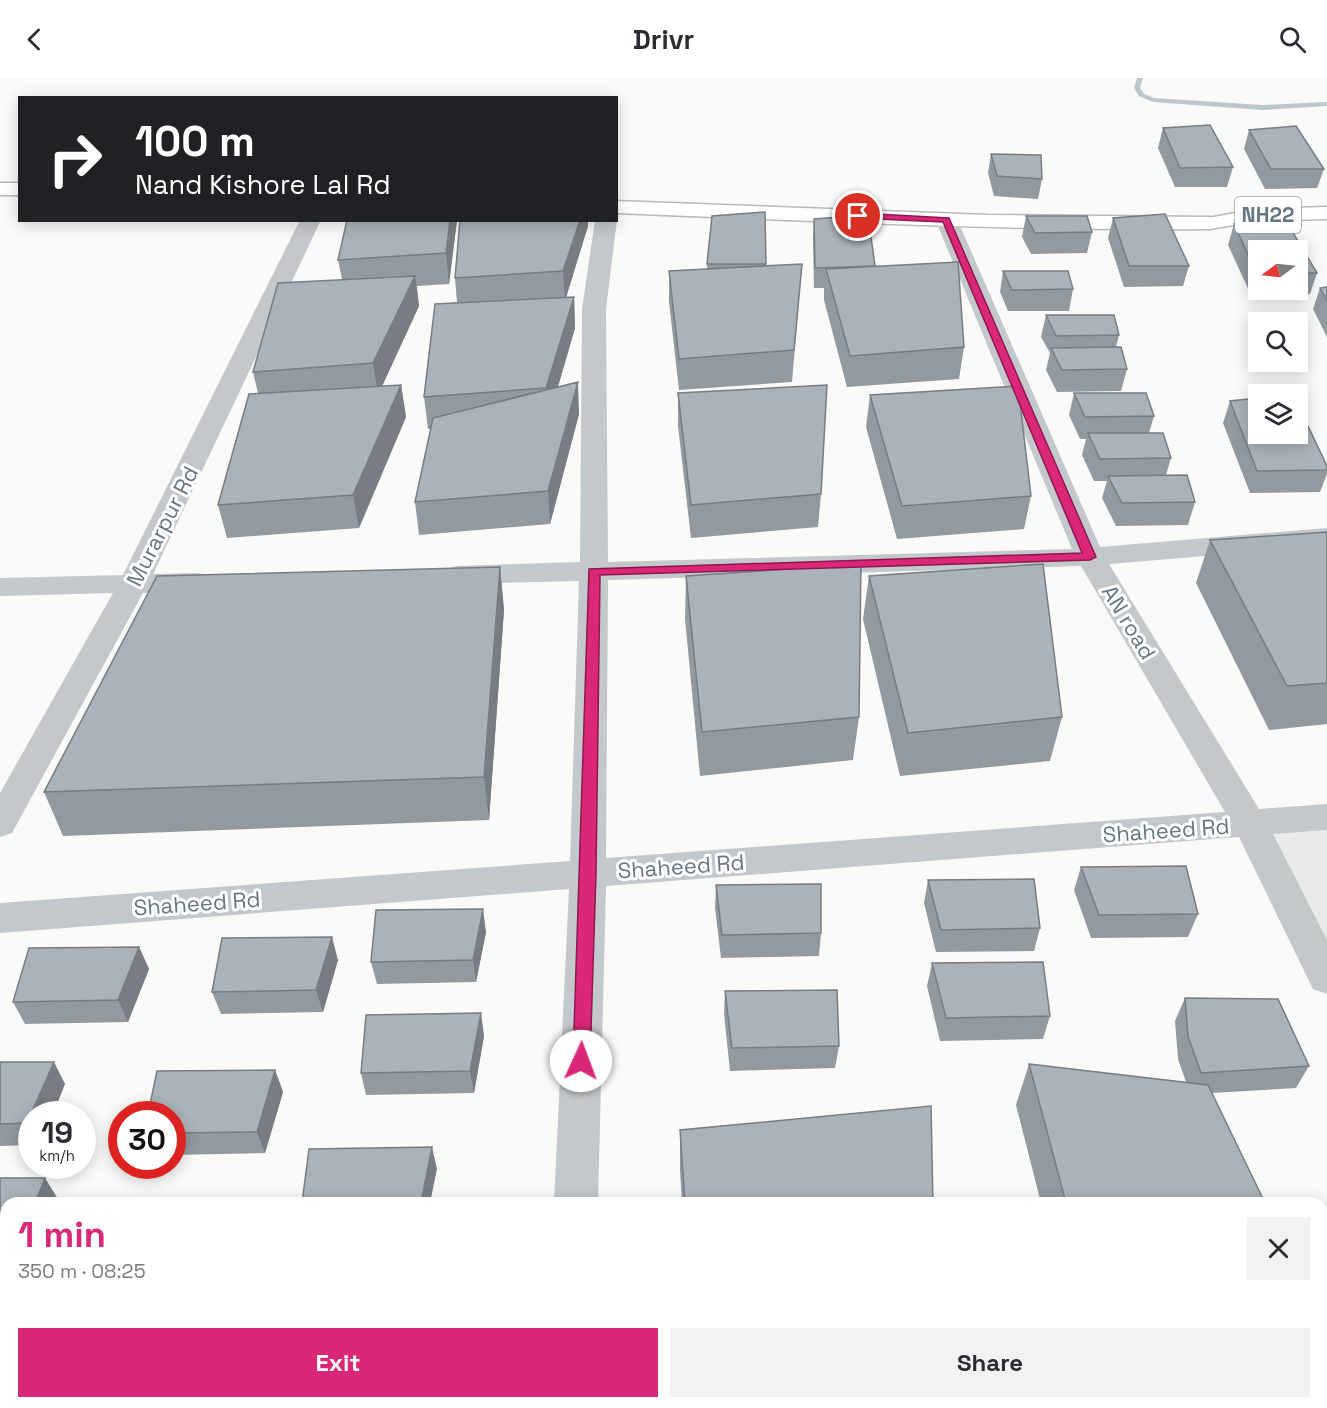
<!DOCTYPE html>
<meta charset="utf-8">
<style>
:root{--surface:#fff;--page:#f2f2f3;--text:#2b2b33;--muted:#7c7c81;--accent:#db2777}
body{margin:0;font-family:"Space Grotesk",sans-serif;background:var(--page);color:var(--text);height:100vh;display:flex;flex-direction:column;font-size:22px;white-space:nowrap}
*{box-sizing:border-box;margin:0}
p{font-size:20px;color:var(--muted)}
.icon{flex:none;width:33px;height:33px;fill:none;stroke:currentColor;stroke-width:2;stroke-linecap:round;stroke-linejoin:round}
.map{position:relative;flex:1;overflow:hidden}
.side{position:absolute;left:0px;top:1119px;width:1328px;height:212px;display:flex;flex-direction:column;background:var(--surface);border-radius:18px 18px 0 0;box-shadow:0 3px 15px #0003}
.side>*{flex:none}
.guide{position:absolute;left:18px;top:18px;width:600px;height:126px;border-radius:0px;box-shadow:0 3px 15px #0003;background:#202124;color:#fff;overflow:hidden}
.needle{width:39px;rotate:255deg}
.buttons{position:absolute;left:1248px;top:162px;display:grid;gap:12px}
.buttons a{display:grid;place-items:center;width:60px;height:60px;border-radius:0px;background:var(--surface);box-shadow:0 3px 15px #0003;font-size:30px}
.speed{position:absolute;left:18px;top:1023px;display:flex;gap:12px;font-size:30px;font-weight:700;text-align:center}
.speed>*{display:grid;place-content:center;width:78px;height:78px;border-radius:50%;background:var(--surface);box-shadow:0 3px 15px #0003;line-height:1}
.speed small{font-size:15px;font-weight:400}
.speed .limit{border:9px solid #d22;background:#fff;color:#111}
.pin{position:absolute;display:grid;place-items:center;width:51px;height:51px;color:#fff;margin:-26px;border:3px solid #fff;border-radius:50%;box-shadow:0 2px 6px #0007}
.me{position:absolute;width:66px;margin:-33px;rotate:2deg;stroke-linejoin:round;filter:drop-shadow(0 0 4px #0008)}
.turn{display:flex;align-items:center;gap:21px;height:126px;padding:0 18px;font-size:27px}
.turn .icon{width:78px;height:78px;stroke-width:2.5}
.turn b{display:block;font-size:42px;line-height:51px}
.round{display:grid;place-items:center;flex:none;width:63px;height:63px;border-radius:0px;background:var(--page)}
.overview{display:flex;align-items:center;justify-content:space-between;height:102px;padding:0 18px}
h1{font-size:36px;font-weight:700;line-height:45px;color:var(--accent)}
.cta{display:flex;gap:12px;margin-top:auto;padding:12px 18px}
.cta a{flex:1;height:69px;border-radius:0px;background:var(--accent);color:#fff;font-size:24px;font-weight:700;line-height:69px;text-align:center}
.cta a+a{background:var(--page);color:var(--text)}
header{display:flex;justify-content:space-between;align-items:center;height:78px;padding:0 18px;background:var(--surface);font-size:27px;font-weight:700}
.map>svg:first-child{display:block}
.built{fill:#e8e9e9}
.lines{fill:none;stroke-linecap:round;stroke-linejoin:round}
.stream{fill:#bbc7cb;fill-rule:evenodd}
.primary-casing{stroke:#b5babe;stroke-width:3}
.highway-casing{stroke:#b4b9bd;stroke-width:3}
.street{fill:#c3c8cc;fill-rule:evenodd}
.primary{fill:#fff;fill-rule:evenodd}
.highway{fill:#fff;fill-rule:evenodd}
.wall{fill:#929a9f;fill-rule:evenodd}
.shaded-wall{fill:#777d82}
.building{fill:#aab3b9;stroke:#777d82;stroke-width:1.5}
.route{fill:#db2777;stroke:#8e194d;stroke-width:1.5}
.labels{text-anchor:middle;stroke-width:6;stroke-linejoin:round;paint-order:stroke}
.shield{fill:#fff;stroke:#939fa8;stroke-width:1.5}
.shield-label{font-size:21px;font-weight:bold;fill:#657683}
.street-label{font-size:22px;fill:#657683;stroke:#fff}
</style>
<header><svg class="icon" aria-label="back" viewBox="0 0 24 24"><path d="M15 5l-7 7 7 7"/></svg>Drivr<svg class="icon" aria-label="search" viewBox="0 0 24 24"><circle cx="10" cy="10" r="6"/><path d="M15 15l6 6"/></svg></header>
<div class="map">
<svg width="1327" height="1330" viewBox="0 0 1327 1330">
<rect width="100%" height="100%" fill="#fafaf8"/>
<!-- built -->
<path class="built" d="M 1327,739 L 1327,874 L 1258,763 L 1274,744 Z"/>
<g class="lines">
<!-- stream -->
<path class="stream" d="M 1137,0 L 1143,0 L 1140,10 L 1144,16 L 1154,20 L 1262,27 L 1327,24 L 1327,28 L 1262,32 L 1153,24 L 1139,18 L 1134,10 Z"/>
<defs>
<path id="primary" d="M 0,105 L 20,105 L 20,117 L 0,117 Z
M 616,123 L 987,137 L 1210,139 L 1217,141 L 1221,145 L 1217,149 L 1210,151 C 1012,153 814,143 616,135 Z"/>
<path id="highway" d="M 1327,129 L 1327,141 L 1256,143 L 1210,151 L 1203,149 L 1199,145 L 1203,141 L 1256,131 Z"/>
</defs>
<!-- primary casing -->
<use href="#primary" class="primary-casing"/>
<!-- highway casing -->
<use href="#highway" class="highway-casing"/>
<!-- street -->
<path class="street" d="M 946,135 L 953,137 L 957,141 L 1100,469 L 1327,450 L 1327,468 L 1109,486 L 1259,731 L 1327,726 L 1327,752 L 1273,756 L 1327,862 L 1327,916 L 1313,911 L 1239,759 L 606,808 L 598,1125 L 554,1125 L 569,811 L 0,855 L 0,825 L 570,783 L 579,503 L 457,506 L 447,503 L 442,497 L 447,491 L 457,488 L 580,484 L 582,231 L 595,142 L 617,142 L 606,231 L 608,484 L 1072,471 L 935,141 L 939,137 ZM 1081,488 L 1225,734 L 606,780 L 608,502 Z
M 300,142 L 321,142 L 153,496 L 198,495 L 208,497 L 213,504 L 208,511 L 198,513 L 143,515 L 12,755 L 0,759 L 0,715 L 113,515 L 0,518 L 0,500 L 123,497 Z
M 545,1324 L 593,1324 L 593,1330 L 545,1330 Z"/>
<!-- primary -->
<use href="#primary" class="primary"/>
<!-- highway -->
<use href="#highway" class="highway"/>
</g>
<!-- wall -->
<path class="wall" d="M 1163,50 L 1233,89 L 1227,109 L 1175,109 L 1158,70 Z
M 1249,52 L 1324,91 L 1317,110 L 1265,111 L 1244,71 Z
M 991,76 L 1042,101 L 1038,121 L 994,118 L 988,95 Z
M 765,134 L 766,188 L 802,186 L 792,304 L 679,312 L 669,224 L 669,193 L 707,191 L 707,186 Z
M 1026,138 L 1092,154 L 1087,175 L 1031,176 L 1022,159 Z
M 1113,140 L 1189,188 L 1183,208 L 1124,209 L 1108,160 Z
M 814,141 L 875,188 L 964,269 L 959,301 L 847,309 L 824,222 L 824,210 L 814,210 L 813,161 Z
M 457,142 L 449,206 L 417,208 L 419,228 L 382,308 L 401,307 L 406,339 L 359,450 L 227,460 L 218,427 L 258,315 L 253,294 L 342,201 L 338,182 Z
M 1286,143 L 1317,195 L 1310,216 L 1251,217 L 1228,167 L 1234,146 ZM 1258,172 L 1298,172 L 1298,212 L 1258,212 Z
M 588,148 L 566,219 L 574,219 L 575,250 L 558,309 L 579,336 L 550,446 L 419,457 L 415,424 L 431,351 L 428,351 L 424,319 L 457,225 L 455,200 Z
M 1003,193 L 1073,211 L 1069,233 L 1008,233 L 1000,214 Z
M 1327,209 L 1327,259 L 1313,231 L 1320,210 Z
M 1046,237 L 1119,257 L 1116,269 L 1127,291 L 1121,313 L 1057,314 L 1046,292 L 1050,275 L 1041,259 Z
M 678,315 L 821,416 L 818,449 L 691,460 L 678,348 Z
M 1074,315 L 1154,338 L 1149,355 L 1171,380 L 1166,397 L 1195,424 L 1188,447 L 1116,448 L 1102,420 L 1107,403 L 1094,403 L 1082,377 L 1086,361 L 1080,361 L 1069,337 Z
M 870,317 L 1031,418 L 1024,451 L 897,461 L 866,349 Z
M 1230,323 L 1327,388 L 1327,396 L 1320,414 L 1250,415 L 1223,345 Z
M 1327,454 L 1327,646 L 1269,652 L 1196,505 L 1210,462 Z
M 500,489 L 504,532 L 489,742 L 63,758 L 44,714 Z
M 686,498 L 859,639 L 853,682 L 700,698 L 685,541 Z
M 869,498 L 1062,639 L 1050,683 L 900,698 L 863,541 Z
M 1081,789 L 1198,836 L 1188,859 L 1091,860 L 1074,812 Z
M 928,802 L 1040,850 L 1034,873 L 936,874 L 924,825 Z
M 716,807 L 821,855 L 819,878 L 721,880 L 715,830 Z
M 486,854 L 476,904 L 377,906 L 371,884 Z
M 139,869 L 149,891 L 128,944 L 25,946 L 13,924 Z
M 338,882 L 323,934 L 221,936 L 212,914 Z
M 932,885 L 1050,938 L 1043,961 L 940,963 L 927,908 Z
M 725,913 L 839,968 L 835,990 L 730,993 L 724,936 Z
M 1185,920 L 1309,988 L 1296,1010 L 1212,1015 L 1265,1125 L 1041,1125 L 1016,1027 L 1029,986 L 1186,1004 L 1178,981 L 1175,943 Z
M 484,958 L 474,1015 L 366,1017 L 361,995 Z
M 0,984 L 65,1006 L 32,1036 L 32,1067 L 0,1068 Z
M 275,992 L 283,1014 L 265,1075 L 172,1077 L 172,1036 Z
M 680,1052 L 933,1125 L 682,1125 L 680,1092 Z
M 0,1100 L 58,1121 L 56,1125 L 6,1125 L 6,1190 L 0,1190 Z
M 1322,1244 L 1327,1255 L 1327,1270 L 1322,1277 Z
M 696,1324 L 938,1324 L 938,1330 L 696,1330 Z
M 1092,1324 L 1137,1324 L 1100,1330 L 1093,1330 Z"/>
<!-- shaded-wall -->
<path class="shaded-wall" d="M 450,142 L 457,142 L 449,206 L 446,175 Z
M 580,142 L 588,142 L 588,148 L 565,223 L 563,193 Z
M 415,198 L 419,228 L 378,317 L 373,285 Z
M 574,219 L 575,250 L 548,342 L 546,310 Z
M 578,304 L 579,336 L 550,446 L 548,413 Z
M 401,307 L 406,339 L 359,450 L 353,417 Z
M 500,489 L 504,532 L 489,742 L 484,699 Z
M 483,831 L 486,854 L 476,904 L 473,882 Z
M 332,859 L 338,882 L 323,934 L 316,912 Z
M 139,869 L 149,891 L 128,944 L 118,922 Z
M 481,935 L 484,958 L 474,1015 L 470,993 Z
M 54,984 L 65,1006 L 53,1036 L 32,1036 L 32,1052 L 27,1045 Z
M 275,992 L 283,1014 L 265,1075 L 257,1054 Z
M 432,1069 L 437,1091 L 430,1125 L 421,1125 Z
M 45,1100 L 58,1121 L 56,1125 L 35,1125 Z
M 157,1324 L 174,1324 L 172,1330 L 155,1330 Z"/>
<!-- building -->
<path class="building" d="M 1210,47 L 1233,89 L 1180,90 L 1163,50 Z
M 1296,48 L 1324,91 L 1271,91 L 1249,52 Z
M 991,76 L 1041,77 L 1042,101 L 997,98 Z
M 765,134 L 766,186 L 707,186 L 712,138 Z
M 1165,136 L 1189,188 L 1129,188 L 1113,140 Z
M 868,137 L 875,188 L 815,190 L 814,141 Z
M 1026,138 L 1087,138 L 1092,154 L 1035,155 Z
M 347,142 L 450,142 L 446,175 L 338,182 Z
M 460,142 L 580,142 L 563,193 L 455,200 Z
M 1286,143 L 1317,195 L 1298,195 L 1298,172 L 1258,172 L 1258,196 L 1257,196 L 1234,146 Z
M 958,184 L 964,269 L 850,278 L 826,191 Z
M 802,186 L 794,272 L 679,281 L 669,193 Z
M 1003,193 L 1068,193 L 1073,211 L 1012,212 Z
M 415,198 L 373,285 L 253,294 L 278,205 Z
M 1327,209 L 1327,223 L 1320,210 Z
M 574,219 L 546,310 L 424,319 L 435,226 Z
M 1046,237 L 1114,237 L 1119,257 L 1056,258 Z
M 1121,269 L 1127,291 L 1062,292 L 1051,270 Z
M 578,304 L 548,413 L 415,424 L 433,340 Z
M 401,307 L 353,417 L 218,427 L 249,316 Z
M 827,307 L 821,416 L 691,427 L 678,315 Z
M 1018,308 L 1031,418 L 902,428 L 870,317 Z
M 1074,315 L 1146,315 L 1154,338 L 1085,339 Z
M 1258,320 L 1258,356 L 1298,356 L 1298,327 L 1327,388 L 1327,392 L 1257,393 L 1230,323 Z
M 1088,355 L 1163,355 L 1171,380 L 1100,381 Z
M 1187,397 L 1195,424 L 1122,425 L 1108,398 Z
M 1327,454 L 1327,605 L 1287,608 L 1210,462 Z
M 861,486 L 859,639 L 702,654 L 686,498 Z
M 1043,486 L 1062,639 L 908,655 L 869,498 Z
M 500,489 L 484,699 L 44,714 L 157,498 Z
M 1186,788 L 1198,836 L 1099,837 L 1081,789 Z
M 1034,801 L 1040,850 L 941,852 L 928,802 Z
M 821,806 L 821,855 L 722,857 L 716,807 Z
M 483,831 L 473,882 L 371,884 L 376,832 Z
M 332,859 L 316,912 L 212,914 L 222,860 Z
M 139,869 L 118,922 L 13,924 L 29,870 Z
M 1043,884 L 1050,938 L 946,940 L 932,885 Z
M 837,912 L 839,968 L 732,970 L 725,913 Z
M 1185,920 L 1278,921 L 1309,988 L 1201,995 L 1188,958 Z
M 481,935 L 470,993 L 361,995 L 366,937 Z
M 0,984 L 54,984 L 27,1045 L 0,1046 Z
M 1029,986 L 1208,1007 L 1265,1125 L 1066,1125 Z
M 275,992 L 257,1054 L 172,1055 L 172,1036 L 148,1036 L 157,993 Z
M 931,1028 L 933,1125 L 685,1125 L 680,1052 Z
M 432,1069 L 421,1125 L 302,1125 L 309,1071 Z
M 0,1100 L 45,1100 L 35,1125 L 6,1125 L 6,1170 L 0,1170 Z
M 1322,1244 L 1327,1255 L 1327,1265 L 1322,1266 Z
M 21,1324 L 157,1324 L 155,1330 L 20,1330 Z
M 700,1324 L 938,1324 L 938,1330 L 700,1330 Z"/>
<!-- route -->
<path class="route" d="M 858,135 L 949,140 L 1096,479 L 1090,482 L 600,497 L 596,795 L 590,983 L 587,988 L 581,991 L 576,988 L 573,983 L 589,491 L 1082,475 L 943,144 L 855,140 L 855,136 Z"/>
<g class="labels">
<!-- shield labels -->
<rect class="shield" x="1235" y="119" width="66" height="36" rx="4.5"/>
<g class="shield-label">
<text x="1268" y="144">NH22</text>
</g>
<!-- street labels -->
<g class="street-label">
<text transform="translate(162 448) rotate(-63)" y="8">Murarpur Rd</text>
<text transform="translate(1129 544) rotate(59)" y="8">AN road</text>
<text transform="translate(1166 752) rotate(-4)" y="8">Shaheed Rd</text>
<text transform="translate(681 788) rotate(-4)" y="8">Shaheed Rd</text>
<text transform="translate(197 825) rotate(-4)" y="8">Shaheed Rd</text>
</g>
</g>
</svg>
<div class="buttons">
<a><svg class="needle" viewBox="-14 -14 28 28"><path d="M0-13l5 13h-10z" fill="#e53935"/><path d="M0 13l5-13h-10z" fill="#7c7c81"/></svg></a>
<a><svg class="icon" aria-label="search" viewBox="0 0 24 24"><circle cx="10" cy="10" r="6"/><path d="M15 15l6 6"/></svg></a>
<a><svg class="icon" aria-label="layers" viewBox="0 0 24 24"><path d="M12 4l9 5-9 5-9-5zM3 14l9 5 9-5"/></svg></a>
</div>
<div class="speed"><div>19<small>km/h</small></div><div class="limit">30</div></div>
<div class="pin" style="left:858px;top:138px;background:#d93025"><svg class="icon" aria-label="arrive" viewBox="0 0 24 24"><path d="M6 21V4h12l-3 4 3 4H6"/></svg></div>
<svg class="me" style="left:581px;top:983px" viewBox="-20 -20 40 40"><circle r="19" fill="#fff"/><path d="M0-13L10 11 0 6-10 11z" fill="#db2777"/></svg>
<div class="guide">
<div class="turn"><svg class="icon" aria-label="right" viewBox="0 0 24 24"><path d="M7 20v-9h11M14 6l5 5-5 5"/></svg><div><b>100 m</b>Nand Kishore Lal Rd</div></div>
</div>
<section class="side">
<div class="overview"><div><h1>1 min</h1><p>350 m · 08:25</p></div><a class="round"><svg class="icon" aria-label="close" viewBox="0 0 24 24"><path d="M6 6l12 12M18 6L6 18"/></svg></a></div>
<div class="cta"><a>Exit</a><a>Share</a></div>
</section>
</div>
